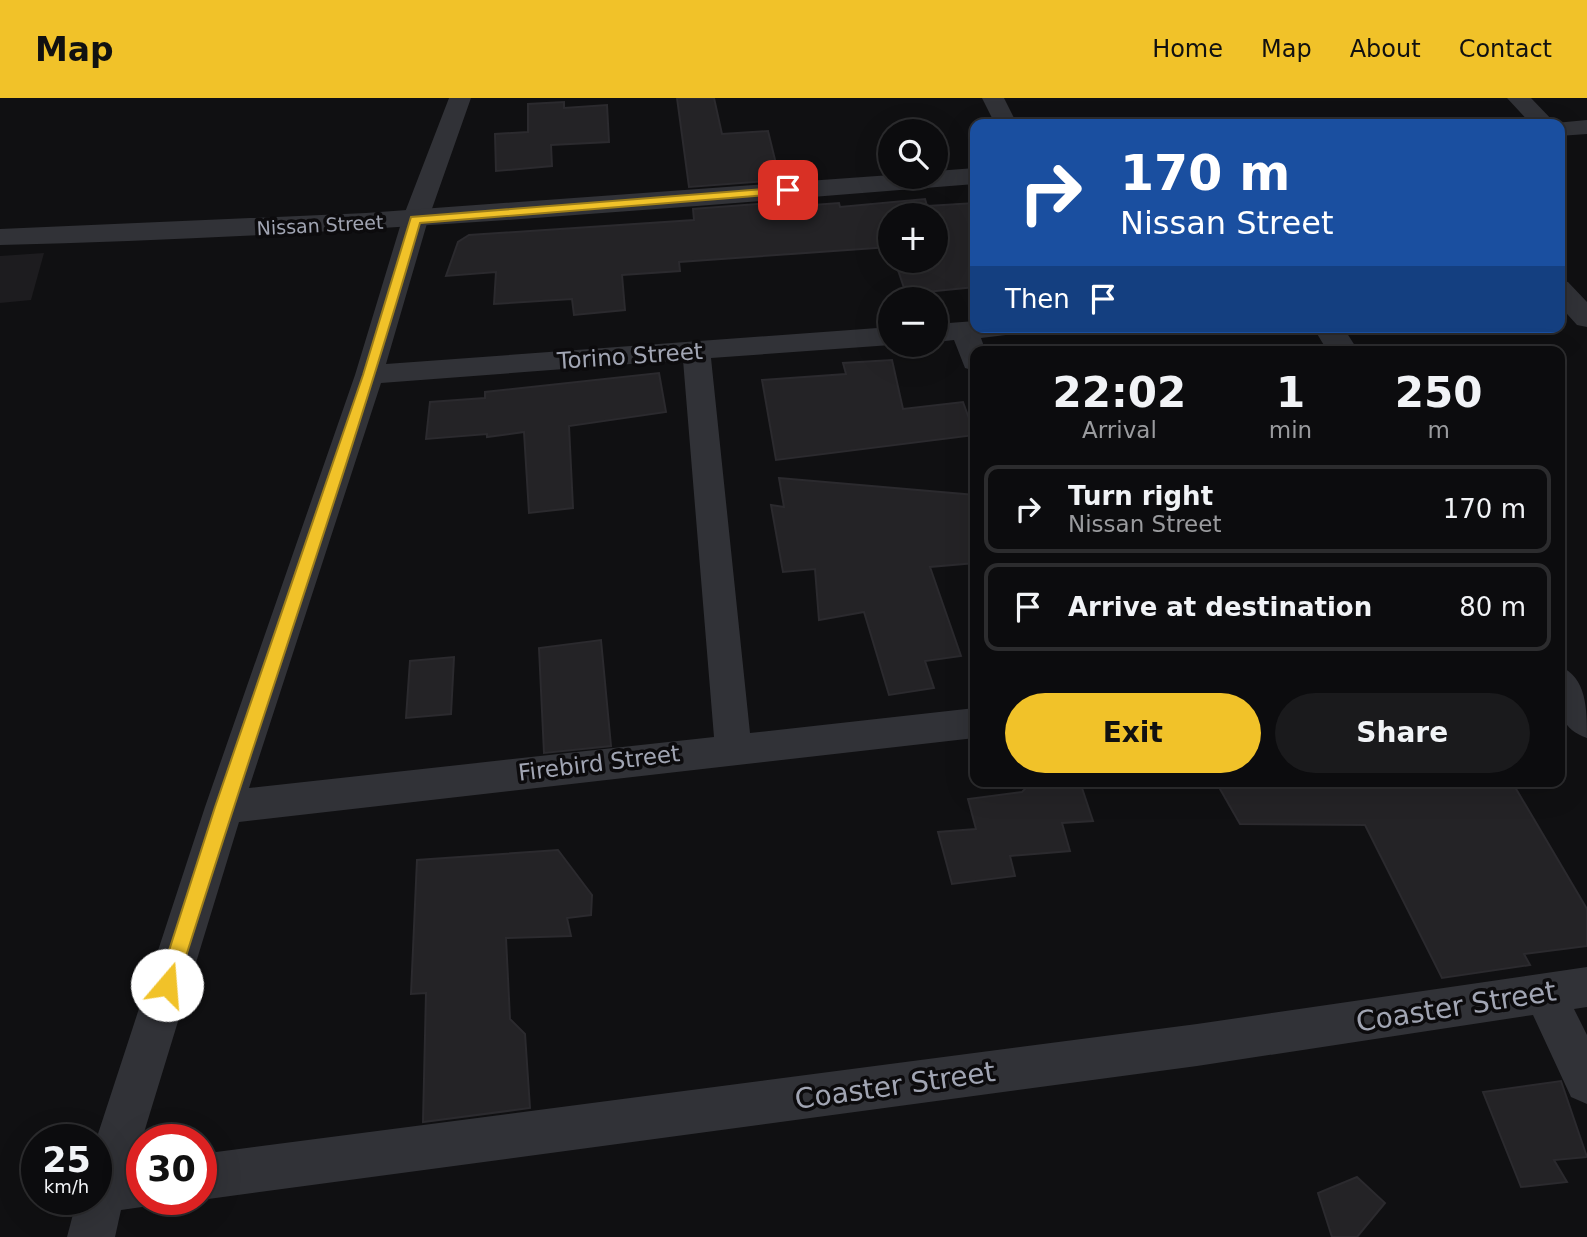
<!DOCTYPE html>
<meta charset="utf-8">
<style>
:root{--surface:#0c0c0e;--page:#1a1a1c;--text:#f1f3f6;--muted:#9a9b9e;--line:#2c2c2e;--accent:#f1c229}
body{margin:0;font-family:"DejaVu Sans",sans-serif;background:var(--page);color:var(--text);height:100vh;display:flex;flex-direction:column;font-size:26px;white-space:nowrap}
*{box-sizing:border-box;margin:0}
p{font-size:23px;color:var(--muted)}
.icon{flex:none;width:38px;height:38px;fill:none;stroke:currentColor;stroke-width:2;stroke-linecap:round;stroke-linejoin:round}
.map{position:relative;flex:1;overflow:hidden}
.panel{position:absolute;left:970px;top:248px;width:595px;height:441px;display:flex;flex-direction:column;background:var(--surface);border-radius:14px;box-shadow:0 7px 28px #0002,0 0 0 2px var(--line)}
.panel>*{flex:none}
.top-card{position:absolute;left:970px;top:21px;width:595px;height:214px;border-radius:14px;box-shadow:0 7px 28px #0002,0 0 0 2px var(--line);background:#1a4fa0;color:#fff;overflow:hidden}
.controls{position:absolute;left:878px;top:21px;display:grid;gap:14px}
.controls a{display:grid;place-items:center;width:70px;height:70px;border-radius:50%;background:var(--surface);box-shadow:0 7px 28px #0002,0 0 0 2px var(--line);font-size:35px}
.speed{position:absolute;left:21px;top:1026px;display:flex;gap:14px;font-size:35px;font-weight:700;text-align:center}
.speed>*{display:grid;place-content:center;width:91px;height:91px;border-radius:50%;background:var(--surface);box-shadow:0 7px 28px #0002,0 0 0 2px var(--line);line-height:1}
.speed small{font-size:18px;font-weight:400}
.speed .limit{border:10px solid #d22;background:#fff;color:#111}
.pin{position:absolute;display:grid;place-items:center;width:60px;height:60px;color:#fff;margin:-30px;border-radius:14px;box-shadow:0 4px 10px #0006}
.me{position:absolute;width:77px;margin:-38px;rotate:18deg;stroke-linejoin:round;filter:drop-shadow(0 0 5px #0008)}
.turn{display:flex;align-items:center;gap:24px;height:147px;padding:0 35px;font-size:32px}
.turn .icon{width:91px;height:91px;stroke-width:2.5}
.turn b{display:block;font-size:49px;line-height:60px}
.then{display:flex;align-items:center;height:66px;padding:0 35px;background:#0003;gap:14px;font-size:26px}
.eta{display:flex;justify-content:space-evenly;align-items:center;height:119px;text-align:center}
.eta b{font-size:42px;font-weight:700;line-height:49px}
.primary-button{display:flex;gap:14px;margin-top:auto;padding:14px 35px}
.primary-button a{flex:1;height:80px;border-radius:42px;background:var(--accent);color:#111;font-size:28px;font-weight:700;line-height:80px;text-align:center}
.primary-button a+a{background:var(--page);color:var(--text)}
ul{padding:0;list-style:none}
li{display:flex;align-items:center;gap:21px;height:88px;margin:0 14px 10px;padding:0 21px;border:4px solid var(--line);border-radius:14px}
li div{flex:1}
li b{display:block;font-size:26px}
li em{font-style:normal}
header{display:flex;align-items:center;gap:42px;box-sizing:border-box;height:98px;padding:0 35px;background:var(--accent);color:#111}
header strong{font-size:33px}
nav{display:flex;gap:38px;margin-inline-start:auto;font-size:24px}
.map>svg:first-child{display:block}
.built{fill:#1d1c1f}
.building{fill:#242326;stroke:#2b2a2e;stroke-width:2}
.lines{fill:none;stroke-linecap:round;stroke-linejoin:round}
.minor{fill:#313237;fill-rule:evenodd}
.tertiary{fill:#313237;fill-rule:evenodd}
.route{fill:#f1c229;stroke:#9d7e1b;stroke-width:2}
.labels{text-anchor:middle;stroke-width:7;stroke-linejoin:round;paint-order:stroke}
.far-street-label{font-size:19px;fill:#a1a5b3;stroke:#0c0b0d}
.street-label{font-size:23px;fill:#a1a5b3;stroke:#0c0b0d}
.near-street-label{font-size:28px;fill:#a1a5b3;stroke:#0c0b0d}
</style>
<header>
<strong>Map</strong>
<nav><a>Home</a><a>Map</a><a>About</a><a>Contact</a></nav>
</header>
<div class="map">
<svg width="1587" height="1139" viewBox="0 0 1587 1139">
<rect width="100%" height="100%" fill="#101012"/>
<!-- built -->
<path class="built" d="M 44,155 L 31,202 L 0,205 L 0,158 Z"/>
<!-- building -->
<path class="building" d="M 677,0 L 714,0 L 722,36 L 768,33 L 780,82 L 689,89 Z
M 564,4 L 564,10 L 607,7 L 609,44 L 551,47 L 552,68 L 496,73 L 495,36 L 528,34 L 528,6 Z
M 925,101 L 927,108 L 975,105 L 975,189 L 906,196 L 895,163 L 936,163 L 936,117 L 891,117 L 891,152 L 890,149 L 679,164 L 680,173 L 622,177 L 625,212 L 574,217 L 572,201 L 494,206 L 496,174 L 446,178 L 458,144 L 469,137 L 694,122 L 693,111 L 785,104 L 786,109 L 839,105 L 840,109 Z
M 892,262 L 903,311 L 963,304 L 975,337 L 776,362 L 762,282 L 846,276 L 843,265 Z
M 659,275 L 666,314 L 569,328 L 573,410 L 529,415 L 524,334 L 487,339 L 487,336 L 426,341 L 430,304 L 485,300 L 485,294 Z
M 779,380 L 975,397 L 975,465 L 930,469 L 961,558 L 925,563 L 934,590 L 889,597 L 864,514 L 819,522 L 815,471 L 783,474 L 771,407 L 784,409 Z
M 601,542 L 611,648 L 544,655 L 539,550 Z
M 454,559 L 451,616 L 406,620 L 410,563 Z
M 1032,684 L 1080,684 L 1093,723 L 1062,725 L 1070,753 L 1010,758 L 1015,778 L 952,786 L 938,734 L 976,731 L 968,701 L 1022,694 Z
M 1216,684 L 1512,684 L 1587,811 L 1587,848 L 1524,856 L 1530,867 L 1442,880 L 1365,727 L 1240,726 Z
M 558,752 L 592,797 L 591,817 L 567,820 L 571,838 L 506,840 L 510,921 L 525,936 L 530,1010 L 423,1024 L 426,895 L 411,896 L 417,762 Z
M 1561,983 L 1587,1059 L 1554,1062 L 1567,1084 L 1521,1089 L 1483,994 Z
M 1357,1079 L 1385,1105 L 1357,1139 L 1332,1139 L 1318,1095 Z"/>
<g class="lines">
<!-- minor -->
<path class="minor" d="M 449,0 L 471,0 L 428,122 L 386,266 L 891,229 L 891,247 L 711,260 L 750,635 L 975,610 L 975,640 L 239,724 L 135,1064 L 142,1063 L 142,1101 L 159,1101 L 142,1109 L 121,1112 L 115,1139 L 67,1139 L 77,1101 L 96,1101 L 96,1042 L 205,709 L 355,277 L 402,122 ZM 683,262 L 714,639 L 249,690 L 381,285 Z
M 982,0 L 1004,0 L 1017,26 L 995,26 Z
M 1507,0 L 1531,0 L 1555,25 L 1587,22 L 1587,36 L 1559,38 L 1559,26 L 1531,26 Z
M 1559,182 L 1568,184 L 1587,204 L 1587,229 L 1577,227 L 1559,207 Z
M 975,223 L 975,229 L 1027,229 L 1023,235 L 981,240 L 986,254 L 975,254 L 975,273 L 965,270 L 954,242 L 936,244 L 936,226 Z
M 1587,869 L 1587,909 L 1574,911 L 1587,937 L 1587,1006 L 1571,999 L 1533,917 L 1197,968 L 201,1102 L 198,1101 L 201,1101 L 201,1056 L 1197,926 Z"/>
<!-- tertiary -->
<path class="tertiary" d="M 975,70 L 975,86 C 650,112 326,139 0,147 L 0,131 L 366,115 L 891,77 L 891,79 L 936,79 L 936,73 Z
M 1313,229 L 1343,229 L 1359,254 L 1328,254 Z
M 1559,568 C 1587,579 1587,611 1587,640 C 1552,628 1559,598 1559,568 Z"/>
</g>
<!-- route -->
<path class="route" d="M 788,89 L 792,90 L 792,95 L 420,125 C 346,381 256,633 177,887 L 174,894 L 167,896 L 161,894 L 158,887 L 215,709 L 363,277 L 411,119 Z"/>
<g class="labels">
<!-- far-street labels -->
<g class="far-street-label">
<text transform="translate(320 127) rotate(-3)" y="7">Nissan Street</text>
</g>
<!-- street labels -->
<g class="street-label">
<text transform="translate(630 258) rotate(-4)" y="8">Torino Street</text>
<text transform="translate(599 665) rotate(-7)" y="8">Firebird Street</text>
</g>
<!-- near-street labels -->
<g class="near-street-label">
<text transform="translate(1456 908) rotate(-9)" y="10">Coaster Street</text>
<text transform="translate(895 987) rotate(-8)" y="10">Coaster Street</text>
</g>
</g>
</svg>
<div class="controls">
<a><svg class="icon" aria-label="search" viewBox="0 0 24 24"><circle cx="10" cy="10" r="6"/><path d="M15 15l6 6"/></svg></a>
<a>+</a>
<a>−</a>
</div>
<div class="speed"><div>25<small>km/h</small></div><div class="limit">30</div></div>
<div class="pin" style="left:788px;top:92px;background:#d93025"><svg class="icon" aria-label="arrive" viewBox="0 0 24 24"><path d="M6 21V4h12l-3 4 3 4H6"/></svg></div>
<svg class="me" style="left:167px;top:887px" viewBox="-20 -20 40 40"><circle r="19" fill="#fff"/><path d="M0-13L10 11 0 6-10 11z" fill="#f1c229"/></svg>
<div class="top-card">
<div class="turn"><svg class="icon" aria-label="right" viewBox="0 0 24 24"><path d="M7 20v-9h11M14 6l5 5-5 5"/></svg><div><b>170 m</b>Nissan Street</div></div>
<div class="then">Then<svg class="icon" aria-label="arrive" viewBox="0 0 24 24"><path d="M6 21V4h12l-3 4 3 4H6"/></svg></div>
</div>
<section class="panel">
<div class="eta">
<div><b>22:02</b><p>Arrival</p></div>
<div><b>1</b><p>min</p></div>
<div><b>250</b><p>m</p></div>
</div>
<ul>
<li><svg class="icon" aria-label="right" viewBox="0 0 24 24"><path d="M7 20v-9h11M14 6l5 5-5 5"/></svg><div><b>Turn right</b><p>Nissan Street</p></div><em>170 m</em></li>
<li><svg class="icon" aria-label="arrive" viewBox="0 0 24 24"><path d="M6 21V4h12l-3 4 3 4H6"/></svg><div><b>Arrive at destination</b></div><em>80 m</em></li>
</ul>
<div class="primary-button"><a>Exit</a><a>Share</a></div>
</section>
</div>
